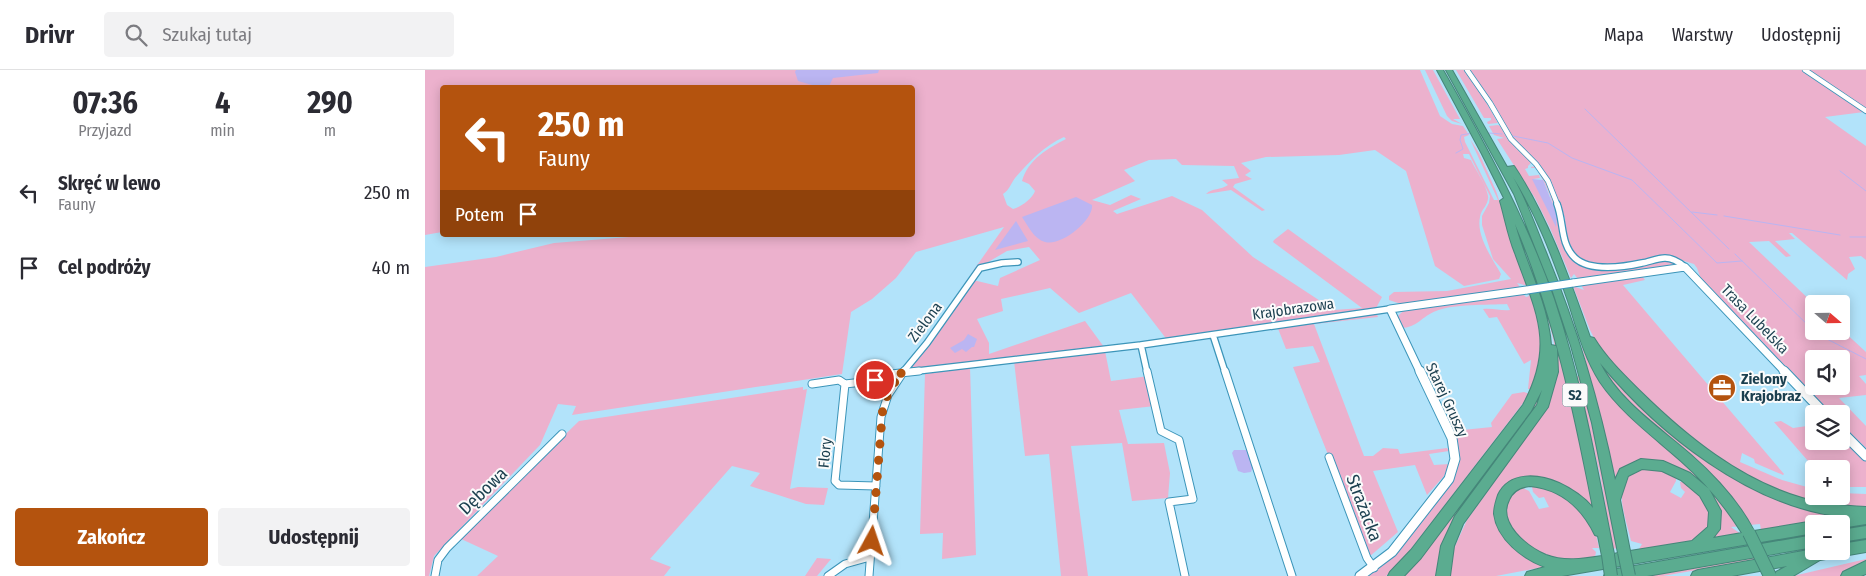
<!DOCTYPE html>
<html lang="pl">
<meta charset="utf-8">
<style>
:root{--surface:#fff;--page:#f2f2f3;--text:#2b2b33;--muted:#7c7c81;--line:#e1e1e2;--accent:#b4530e}
body{margin:0;font-family:"Fira Sans Condensed",sans-serif;background:var(--page);color:var(--text);height:100vh;display:flex;flex-direction:column;font-size:19px;white-space:nowrap}
*{box-sizing:border-box;margin:0}
p{font-size:16px;color:var(--muted)}
.icon{flex:none;width:28px;height:28px;fill:none;stroke:currentColor;stroke-width:2;stroke-linecap:round;stroke-linejoin:round}
.map{position:relative;flex:1;overflow:hidden}
.details{display:flex;flex-direction:column;background:var(--surface);width:425px}
.details>*{flex:none}
.banner{position:absolute;left:15px;top:15px;width:475px;height:152px;border-radius:5px;box-shadow:0 2px 12px #0003;background:#b4530e;color:#fff;overflow:hidden}
.needle{width:32px;rotate:110deg}
.buttons{position:absolute;left:1380px;top:225px;display:grid;gap:10px}
.buttons a{display:grid;place-items:center;width:45px;height:45px;border-radius:5px;background:var(--surface);box-shadow:0 2px 12px #0003;font-size:25px}
.pin{position:absolute;display:grid;place-items:center;width:42px;height:42px;color:#fff;margin:-21px;border:2px solid #fff;border-radius:50%;box-shadow:0 1px 5px #0007}
.me{position:absolute;width:55px;margin:-28px;rotate:5deg;stroke-linejoin:round;filter:drop-shadow(0 0 4px #0008)}
.turn{display:flex;align-items:center;gap:18px;height:105px;padding:0 15px;font-size:22px}
.turn .icon{width:65px;height:65px;stroke-width:2.5}
.turn b{display:block;font-size:35px;line-height:42px}
.then{display:flex;align-items:center;height:48px;padding:0 15px;background:#0003;gap:10px;font-size:19px}
.eta{display:flex;justify-content:space-evenly;align-items:center;height:85px;text-align:center}
.eta b{font-size:30px;font-weight:700;line-height:35px}
.cta{display:flex;gap:10px;margin-top:auto;padding:10px 15px}
.cta a{flex:1;height:58px;border-radius:5px;background:var(--accent);color:#fff;font-size:20px;font-weight:700;line-height:58px;text-align:center}
.cta a+a{background:var(--page);color:var(--text)}
ul{padding:0;list-style:none}
li{display:flex;align-items:center;gap:15px;height:75px;padding:0 15px}
li div{flex:1}
li b{display:block;font-size:19px}
li em{font-style:normal}
header{display:flex;align-items:center;gap:30px;box-sizing:border-box;height:70px;padding:0 25px;background:var(--surface);border-bottom:1px solid var(--line)}
header strong{font-size:24px}
nav{display:flex;gap:28px;margin-inline-start:auto;font-size:18px}
.search{width:350px;height:45px;background:var(--page);display:flex;align-items:center;gap:12px;box-sizing:border-box;padding:0 18px;border-radius:5px;color:var(--muted);font-size:19px}
main{display:flex;flex:1;min-height:0}
.map>svg:first-child{display:block}
.green{fill:#ecb1cd;fill-rule:evenodd}
.water{fill:#bbb5f2}
.lines{fill:none;stroke-linecap:round;stroke-linejoin:round}
.stream{stroke:#bbb5f2;stroke-width:1}
.street-far2-casing{stroke:#3c95b9;stroke-width:6}
.street-far1-casing{stroke:#3c95b9;stroke-width:8}
.street-casing{stroke:#3c95b9;stroke-width:9}
.secondary-far1-casing{stroke:#3c95b9;stroke-width:9}
.secondary-casing{stroke:#3c95b9;stroke-width:11}
.highway-casing{stroke:#458679;stroke-width:2}
.street-far2{stroke:#fff;stroke-width:4.5}
.street-far1{stroke:#fff;stroke-width:5.5}
.street{stroke:#fff;stroke-width:7}
.secondary-far1{stroke:#fff;stroke-width:7}
.secondary{stroke:#fff;stroke-width:9}
.highway{fill:#5bac90;fill-rule:evenodd}
.secondary-bridge-casing{stroke:#3c95b9;stroke-width:9;stroke-linecap:butt}
.highway-bridge-casing{stroke:#458679;stroke-width:14;stroke-linecap:butt}
.secondary-bridge{stroke:#fff;stroke-width:7}
.highway-bridge{stroke:#5bac90;stroke-width:12}
.route{stroke:#b4530e;stroke-width:9;stroke-dasharray:0 16.2}
.labels{text-anchor:middle;stroke-width:4;stroke-linejoin:round;paint-order:stroke}
.shield{fill:#fbfbfb;stroke:#5e7783;stroke-width:1}
.shield-label{font-size:14px;font-weight:bold;fill:#1b3f4f}
.street-label{font-size:15px;fill:#1b3f4f;stroke:#fbfbfb}
.poi-label{font-size:15px;font-weight:bold;fill:#1b3f4f;stroke:#fbfbfb;text-anchor:start}
.near-street-label{font-size:18px;fill:#1b3f4f;stroke:#fbfbfb}
</style>
<header>
<strong>Drivr</strong>
<div class="search"><svg class="icon" aria-label="search" viewBox="0 0 24 24"><circle cx="10" cy="10" r="6"/><path d="M15 15l6 6"/></svg>Szukaj tutaj</div>
<nav><a>Mapa</a><a>Warstwy</a><a>Udostępnij</a></nav>
</header>
<main>
<section class="details">
<div class="eta">
<div><b>07:36</b><p>Przyjazd</p></div>
<div><b>4</b><p>min</p></div>
<div><b>290</b><p>m</p></div>
</div>
<ul>
<li><svg class="icon" aria-label="left" viewBox="0 0 24 24"><path d="M17 20v-9H6M10 6l-5 5 5 5"/></svg><div><b>Skręć w lewo</b><p>Fauny</p></div><em>250 m</em></li>
<li><svg class="icon" aria-label="arrive" viewBox="0 0 24 24"><path d="M6 21V4h12l-3 4 3 4H6"/></svg><div><b>Cel podróży</b></div><em>40 m</em></li>
</ul>
<div class="cta"><a>Zakończ</a><a>Udostępnij</a></div>
</section>
<div class="map">
<svg width="1441" height="506" viewBox="0 0 1441 506">
<rect width="100%" height="100%" fill="#b2e3fa"/>
<!-- green -->
<path class="green" d="M 0,0 L 995,0 L 1015,46 L 1027,54 L 1038,56 L 1044,65 L 1039,67 L 1040,72 L 1069,130 L 1073,130 L 1045,69 L 1054,83 L 1071,121 L 1103,216 L 1092,213 L 1095,217 L 976,234 L 964,230 L 964,226 L 969,222 L 1022,221 L 1086,209 L 1068,189 L 1057,155 L 1057,146 L 1064,133 L 1065,126 L 1044,84 L 1038,84 L 1039,88 L 1046,90 C 1051,101 1061,114 1063,126 C 1064,135 1056,139 1055,147 C 1051,166 1067,188 1076,204 L 1074,209 L 1039,216 L 1010,196 L 981,101 L 950,80 L 914,85 L 841,87 L 816,93 L 826,101 L 820,105 L 827,109 L 810,114 L 808,117 L 840,140 L 837,141 L 806,120 L 781,124 C 787,118 796,120 803,115 L 797,110 L 814,108 L 809,96 L 757,95 L 751,89 L 724,90 L 699,100 L 710,111 L 667,130 L 685,135 L 706,125 L 716,129 L 688,141 L 692,144 L 747,126 L 777,140 L 828,187 L 909,240 L 937,238 L 848,172 L 849,170 L 863,159 L 957,227 L 950,240 L 953,247 L 889,254 L 939,386 L 948,386 L 958,378 L 973,379 L 975,384 L 1022,378 L 1024,381 L 1004,384 L 1009,395 L 1025,394 L 1019,406 L 1002,425 L 990,395 L 948,401 L 973,462 L 944,487 L 868,297 L 895,292 L 888,276 L 861,279 L 852,256 L 743,271 L 706,223 L 654,243 L 625,218 L 576,229 L 578,241 L 552,249 L 564,273 L 564,284 L 660,251 L 679,277 L 485,300 L 548,210 L 573,216 L 575,208 L 615,190 L 604,177 L 582,181 L 548,201 L 579,157 L 491,182 L 471,208 L 447,229 L 426,242 L 417,304 L 147,345 L 151,336 L 133,334 L 115,375 L 9,486 L 4,506 L 0,506 L 0,197 L 71,187 L 129,173 L 229,165 L 488,165 L 488,18 L 18,18 L 17,162 L 0,165 ZM 639,67 L 641,69 C 623,78 603,90 597,111 L 604,114 L 610,121 C 607,129 596,137 588,139 L 582,135 L 578,124 C 585,119 585,115 590,108 C 604,92 619,76 639,67 Z
M 1000,0 L 1008,0 L 1035,49 L 1028,49 L 1037,54 L 1027,51 L 1022,46 Z
M 1031,0 L 1040,0 L 1056,23 L 1073,53 L 1063,54 L 1062,52 L 1066,50 L 1066,48 L 1059,48 Z
M 1044,0 L 1378,0 L 1439,42 L 1400,47 L 1441,76 L 1441,190 L 1436,186 L 1424,187 L 1430,199 L 1423,204 L 1422,210 L 1367,163 L 1364,163 L 1370,169 L 1350,171 L 1366,186 L 1361,187 L 1344,171 L 1324,172 L 1389,234 L 1389,261 L 1416,261 L 1416,259 L 1441,282 L 1441,305 L 1434,306 L 1441,314 L 1441,325 L 1414,328 L 1441,356 L 1441,378 L 1416,354 L 1416,344 L 1406,344 L 1276,209 L 1272,198 L 1269,194 L 1249,188 L 1174,196 L 1155,189 L 1148,181 L 1141,168 L 1140,148 L 1136,137 L 1120,102 L 1094,77 ZM 1389,289 L 1416,289 L 1416,316 L 1389,316 Z
M 1383,0 L 1441,0 L 1441,40 Z
M 1073,55 L 1077,57 L 1091,78 L 1107,92 L 1103,96 L 1103,98 L 1100,99 L 1104,106 L 1114,105 L 1115,108 L 1108,109 L 1131,156 C 1132,137 1121,114 1111,98 L 1106,98 L 1106,97 L 1111,96 C 1131,122 1137,155 1146,185 L 1168,198 L 1235,190 L 1249,192 L 1249,194 L 1244,196 L 1153,209 L 1149,204 L 1146,208 L 1125,158 L 1110,128 L 1072,69 L 1079,68 L 1069,65 L 1064,56 Z
M 1217,206 L 1220,210 L 1198,215 L 1359,404 L 1358,405 L 1330,393 L 1329,389 L 1317,383 L 1315,392 L 1357,410 L 1389,419 L 1389,426 L 1416,426 L 1416,423 L 1441,424 L 1441,439 L 1394,433 L 1365,425 L 1324,408 L 1256,363 L 1177,284 L 1165,260 L 1148,216 L 1159,220 L 1156,215 Z
M 1116,220 L 1140,303 L 1170,444 C 1159,431 1146,414 1128,411 C 1117,409 1089,416 1077,418 C 1055,457 1091,485 1124,496 L 1071,506 L 1024,506 L 1026,485 L 1042,450 L 1121,340 C 1142,294 1127,265 1114,221 Z
M 1103,222 C 1108,226 1109,236 1111,243 C 1118,275 1117,288 1106,319 L 1103,319 L 1106,290 L 1099,294 L 1072,247 L 1064,248 L 1058,239 C 1069,238 1076,241 1085,240 L 1082,234 C 1063,235 1028,234 1011,241 C 997,246 992,258 976,258 L 976,253 L 973,252 L 972,247 L 979,240 L 1097,223 L 1101,227 L 1104,226 Z
M 1157,277 L 1159,277 L 1170,300 L 1264,394 L 1317,456 L 1306,457 L 1316,464 L 1284,473 L 1291,464 L 1278,417 L 1216,391 L 1199,397 L 1191,410 Z
M 680,281 L 686,311 L 724,306 L 730,336 L 694,340 L 703,374 L 739,373 L 745,403 L 743,428 L 707,431 L 697,373 L 646,376 L 663,506 L 636,506 L 624,384 L 600,386 L 589,291 Z
M 1172,290 L 1304,404 L 1434,448 L 1336,460 L 1335,454 L 1325,455 L 1187,314 Z
M 545,297 L 551,485 L 517,489 L 518,463 L 495,464 L 500,304 Z
M 1152,306 L 1155,306 L 1174,387 L 1192,478 L 1188,479 L 1175,405 Z
M 378,317 L 378,320 L 382,319 L 365,419 L 373,417 L 403,418 L 399,435 L 381,434 L 325,416 L 335,403 L 307,396 L 225,489 L 246,497 L 239,506 L 52,506 L 73,486 L 34,468 L 154,351 Z
M 1118,317 L 1116,329 L 1031,449 L 1014,506 L 977,506 Z
M 1099,322 L 1105,324 L 976,492 L 961,506 L 941,506 L 969,485 L 1028,409 L 1034,393 L 1033,375 L 1028,361 L 1067,357 L 1066,353 L 1087,324 Z
M 1356,351 L 1368,358 L 1389,355 L 1389,371 L 1416,371 L 1416,364 L 1441,389 L 1441,417 L 1416,417 L 1416,399 L 1390,399 L 1349,352 Z
M 1228,397 L 1251,406 L 1251,411 L 1245,422 L 1256,428 L 1260,422 L 1256,418 L 1255,412 L 1261,410 L 1282,430 L 1287,455 C 1284,458 1281,463 1277,466 C 1264,478 1227,479 1210,482 C 1172,489 1136,499 1102,476 C 1092,468 1083,458 1081,445 C 1079,433 1086,423 1096,417 L 1104,421 L 1114,439 L 1124,437 L 1119,427 L 1114,428 L 1108,422 L 1107,417 L 1109,415 L 1143,426 L 1170,460 L 1174,478 L 1167,478 L 1171,482 L 1170,487 L 1214,479 L 1217,474 L 1206,471 C 1202,451 1186,414 1208,400 C 1213,397 1222,398 1228,397 Z
M 1332,486 L 1334,489 L 1238,506 L 1217,506 Z
M 392,488 L 406,489 L 392,506 L 380,506 Z
M 1441,489 L 1441,494 L 1417,506 L 1368,506 Z"/>
<!-- water -->
<path class="water" d="M 371,0 L 454,0 L 453,3 L 408,8 L 403,18 L 394,17 L 373,11 L 370,2 Z
M 1107,109 L 1118,110 L 1132,145 L 1131,157 Z
M 651,127 L 667,135 C 669,150 636,177 620,172 C 609,169 603,156 597,147 Z
M 591,151 L 603,171 L 570,180 Z
M 543,264 L 552,269 L 549,277 L 547,277 L 541,282 L 537,279 L 530,283 L 525,278 L 539,270 Z
M 809,380 L 823,380 L 828,396 L 826,402 L 819,403 L 813,401 L 807,383 Z"/>
<g class="lines">
<!-- stream -->
<path class="stream" d="M 1160,39 L 1304,179
M 1063,63 L 1077,64
M 1088,66 L 1123,73 L 1147,88 L 1207,110 L 1292,193 L 1317,191
M 1031,83 L 1038,79 L 1035,70 L 1036,65 L 1047,63
M 1415,101 L 1441,121
M 1267,142 L 1292,145
M 1299,146 L 1415,165
M 1425,167 L 1441,167
M 1310,184 L 1390,262
M 1398,267 L 1441,289"/>
<defs>
<path id="street-far2" d="M 1042,0 L 1065,33 L 1086,69 L 1111,94 L 1123,111 L 1133,136
M 1380,0 L 1441,41"/>
<path id="street-far1" d="M 1132,134 C 1139,152 1135,174 1150,188 C 1165,202 1199,197 1217,193 C 1224,192 1232,188 1240,188 C 1248,188 1254,192 1260,197
M 788,265 L 800,302
M 716,275 L 722,302
M 478,302 L 502,273 L 555,198 L 577,193 L 593,192
M 484,302 L 716,275 L 965,239"/>
<path id="street" d="M 722,301 L 736,361 L 754,370 L 768,429 L 744,432 L 760,506
M 800,301 L 867,506
M 387,314 L 414,310 L 420,314 L 447,311 L 457,305 L 494,301
M 420,314 L 410,411 L 414,415 L 451,416
M 904,387 L 942,488 L 949,498
M 10,506 L 13,490 L 22,478 L 137,364
M 403,506 L 420,494 L 445,487
M 444,506 L 456,347 L 463,325 L 479,301"/>
<path id="secondary-far1" d="M 1148,213 L 1260,197 L 1360,302
M 995,302 L 965,239 L 1102,220"/>
<path id="secondary" d="M 1359,301 L 1400,344
M 1416,361 L 1441,386
M 935,506 L 967,482 L 1024,409 L 1030,389 L 1027,368 L 995,301"/>
<path id="highway" d="M 1012,0 L 1018,0 C 1060,74 1101,149 1129,229 C 1157,312 1172,399 1189,484 L 1193,483 L 1167,353 L 1146,276 L 1128,222 L 1089,124 L 1021,0 L 1027,0 L 1082,97 L 1089,96 C 1124,149 1144,208 1165,267 L 1169,268 C 1182,289 1199,305 1216,322 C 1262,367 1315,410 1377,428 C 1398,434 1419,436 1441,437 L 1441,454 L 1416,458 L 1416,454 L 1404,454 L 1406,450 L 1420,447 C 1326,438 1233,363 1175,293 C 1195,332 1233,356 1266,385 C 1290,406 1314,432 1329,461 L 1389,451 L 1394,454 L 1389,454 L 1389,463 L 1137,506 L 1100,506 L 1102,502 L 1120,497 C 1098,489 1072,469 1069,444 C 1069,437 1071,431 1073,425 C 1084,401 1114,404 1134,413 C 1147,419 1159,427 1168,438 C 1149,341 1129,245 1090,154 C 1101,195 1123,233 1126,275 L 1131,276 L 1132,279 L 1133,302 L 1123,337 L 1038,454 L 1029,476 L 1025,506 L 1011,506 L 1016,476 L 1030,446 L 1112,335 L 1117,320 L 1106,341 L 996,488 L 979,506 L 963,506 L 965,502 L 986,480 L 1098,335 C 1131,274 1111,242 1090,183 C 1083,166 1080,148 1075,131 L 1079,128 L 1057,84 ZM 1088,107 C 1112,145 1128,188 1143,231 C 1152,259 1159,287 1175,312 C 1197,344 1228,366 1256,391 C 1280,412 1300,436 1317,463 L 1288,468 L 1295,459 L 1296,441 L 1284,419 L 1265,403 L 1238,391 L 1216,389 L 1195,399 L 1190,410 C 1174,331 1151,255 1120,180 C 1110,155 1101,130 1088,107 ZM 1217,399 L 1237,401 L 1256,410 L 1275,426 L 1284,442 L 1283,457 L 1267,471 L 1205,481 L 1195,430 L 1203,406 ZM 1105,416 C 1136,419 1157,438 1170,465 L 1173,466 L 1177,486 C 1158,489 1139,492 1121,485 C 1102,477 1072,453 1084,430 C 1088,420 1096,417 1105,416 Z
M 1441,456 L 1441,468 L 1416,472 L 1416,460 Z
M 1389,465 L 1389,477 L 1222,506 L 1179,506 L 1181,502 L 1186,500 Z
M 1441,470 L 1441,482 L 1395,490 L 1368,506 L 1349,506 L 1351,502 L 1362,496 L 1307,506 L 1266,506 L 1268,502 L 1273,500 L 1389,479 L 1389,481 L 1416,481 L 1416,474 Z
M 1441,491 L 1441,504 L 1436,506 L 1416,506 L 1418,502 Z"/>
</defs>
<!-- street-far2 casing -->
<use href="#street-far2" class="street-far2-casing"/>
<!-- street-far1 casing -->
<use href="#street-far1" class="street-far1-casing"/>
<!-- street casing -->
<use href="#street" class="street-casing"/>
<!-- secondary-far1 casing -->
<use href="#secondary-far1" class="secondary-far1-casing"/>
<!-- secondary casing -->
<use href="#secondary" class="secondary-casing"/>
<!-- highway casing -->
<use href="#highway" class="highway-casing"/>
<!-- street-far2 -->
<use href="#street-far2" class="street-far2"/>
<!-- street-far1 -->
<use href="#street-far1" class="street-far1"/>
<!-- street -->
<use href="#street" class="street"/>
<!-- secondary-far1 -->
<use href="#secondary-far1" class="secondary-far1"/>
<!-- secondary -->
<use href="#secondary" class="secondary"/>
<!-- highway -->
<use href="#highway" class="highway"/>
<defs>
<path id="secondary-bridge" d="M 1102,220 L 1148,213"/>
<path id="highway-bridge" d="M 1324,463 L 1345,506
M 1199,482 L 1204,506
M 1183,485 L 1186,506"/>
</defs>
<!-- secondary-bridge casing -->
<use href="#secondary-bridge" class="secondary-bridge-casing"/>
<!-- highway-bridge casing -->
<use href="#highway-bridge" class="highway-bridge-casing"/>
<!-- secondary-bridge -->
<use href="#secondary-bridge" class="secondary-bridge"/>
<!-- highway-bridge -->
<use href="#highway-bridge" class="highway-bridge"/>
</g>
<g class="lines">
<!-- route -->
<path class="route" d="M 447,471 L 458,336 L 467,315 L 479,303 L 457,305 L 450,310"/>
</g>
<!-- icons -->
<defs>
<symbol id="office-disc" viewBox="-11 -11 22 22"><circle r="9.5" fill="#b4530e" stroke="#fbfbfb"/><path d="M-6-3h4V-5.5h4V-3h4V5H-6ZM-1-4.5V-3h2v-1.5ZM-6 0V1H6V0Z" fill="#fff"/></symbol>
</defs>
<g fill-rule="evenodd">
<use href="#office-disc" x="1281" y="302" width="32" height="32"/>
</g>
<g class="labels">
<!-- shield labels -->
<rect class="shield" x="1137.5" y="313.5" width="25" height="23" rx="4"/>
<g class="shield-label">
<text x="1150" y="330">S2</text>
</g>
<!-- street labels -->
<g class="street-label">
<text transform="translate(868 239) rotate(-8)" y="5">Krajobrazowa</text>
<text transform="translate(1330 249) rotate(46)" y="5">Trasa Lubelska</text>
<text transform="translate(500 252) rotate(-53)" y="5">Zielona</text>
<text transform="translate(1022 330) rotate(65)" y="5">Starej Gruszy</text>
<text transform="translate(400 383) rotate(-84)" y="5">Flory</text>
</g>
<!-- poi labels -->
<g class="poi-label">
<text x="1316" y="314">Zielony<tspan x="1316" dy="17">Krajobraz</tspan></text>
</g>
<!-- near-street labels -->
<g class="near-street-label">
<text transform="translate(58 421) rotate(-44)" y="6">Dębowa</text>
<text transform="translate(939 438) rotate(69)" y="6">Strażacka</text>
</g>
</g>
</svg>
<div class="buttons">
<a><svg class="needle" viewBox="-14 -14 28 28"><path d="M0-13l5 13h-10z" fill="#e53935"/><path d="M0 13l5-13h-10z" fill="#7c7c81"/></svg></a>
<a><svg class="icon" aria-label="sound" viewBox="0 0 24 24"><path d="M4 9h4l5-4v14l-5-4H4zM17 9q2 3 0 6"/></svg></a>
<a><svg class="icon" aria-label="layers" viewBox="0 0 24 24"><path d="M12 4l9 5-9 5-9-5zM3 14l9 5 9-5"/></svg></a>
<a>+</a>
<a>−</a>
</div>
<div class="pin" style="left:450px;top:310px;background:#d93025"><svg class="icon" aria-label="arrive" viewBox="0 0 24 24"><path d="M6 21V4h12l-3 4 3 4H6"/></svg></div>
<svg class="me" style="left:447px;top:471px" viewBox="-20 -20 40 40"><path d="M0-17L14 15 0 8-14 15z" fill="#b4530e" stroke="#fff" stroke-width="4"/></svg>
<div class="banner">
<div class="turn"><svg class="icon" aria-label="left" viewBox="0 0 24 24"><path d="M17 20v-9H6M10 6l-5 5 5 5"/></svg><div><b>250 m</b>Fauny</div></div>
<div class="then">Potem<svg class="icon" aria-label="arrive" viewBox="0 0 24 24"><path d="M6 21V4h12l-3 4 3 4H6"/></svg></div>
</div>
</div>
</main>
